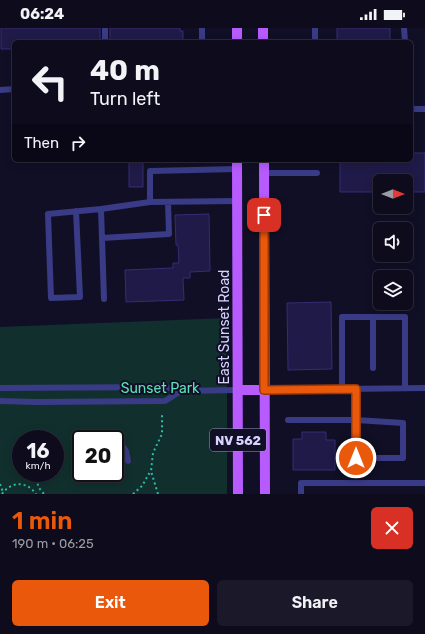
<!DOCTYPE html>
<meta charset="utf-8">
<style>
:root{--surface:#0d0b1c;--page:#1b1929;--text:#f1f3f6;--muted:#9a9ba3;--line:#2d2b3b;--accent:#ea580c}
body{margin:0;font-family:Rubik,sans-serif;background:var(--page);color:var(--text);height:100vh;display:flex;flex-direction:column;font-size:15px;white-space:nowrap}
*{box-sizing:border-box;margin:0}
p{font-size:13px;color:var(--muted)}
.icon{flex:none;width:22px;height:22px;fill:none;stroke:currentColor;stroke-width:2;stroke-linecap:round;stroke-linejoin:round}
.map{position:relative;height:466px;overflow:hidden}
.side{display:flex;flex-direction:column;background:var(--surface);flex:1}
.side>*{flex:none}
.hud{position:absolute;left:12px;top:12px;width:401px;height:122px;border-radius:6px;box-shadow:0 2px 10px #0003,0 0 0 1px var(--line);background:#0d0b1c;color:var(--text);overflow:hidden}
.needle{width:26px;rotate:90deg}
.controls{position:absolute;left:373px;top:146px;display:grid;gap:8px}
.controls a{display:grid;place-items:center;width:40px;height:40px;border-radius:6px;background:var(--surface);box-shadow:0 2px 10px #0003,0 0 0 1px var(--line);font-size:20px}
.speed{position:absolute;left:12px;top:402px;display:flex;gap:8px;font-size:20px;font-weight:700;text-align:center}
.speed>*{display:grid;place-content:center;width:52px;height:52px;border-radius:50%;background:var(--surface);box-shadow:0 2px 10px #0003,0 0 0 1px var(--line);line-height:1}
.speed small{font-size:10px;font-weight:400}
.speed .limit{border:2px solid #111;border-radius:6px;background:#fff;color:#111}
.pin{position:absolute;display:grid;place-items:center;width:34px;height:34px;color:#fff;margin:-17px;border-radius:8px;box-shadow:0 2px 6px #0006}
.me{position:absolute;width:44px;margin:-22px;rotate:0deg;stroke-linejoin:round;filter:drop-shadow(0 0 3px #0008)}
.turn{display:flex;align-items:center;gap:14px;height:84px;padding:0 12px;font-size:18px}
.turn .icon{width:52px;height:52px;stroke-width:2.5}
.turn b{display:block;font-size:28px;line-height:34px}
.then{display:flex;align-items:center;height:38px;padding:0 12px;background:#0003;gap:8px;font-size:15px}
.round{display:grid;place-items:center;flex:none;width:42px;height:42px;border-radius:6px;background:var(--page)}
.summary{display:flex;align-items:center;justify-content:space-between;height:68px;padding:0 12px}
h1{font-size:24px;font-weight:600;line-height:30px;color:var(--accent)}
.action{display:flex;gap:8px;margin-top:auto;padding:8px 12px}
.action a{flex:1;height:46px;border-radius:6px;background:var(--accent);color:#fff;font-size:16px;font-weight:600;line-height:46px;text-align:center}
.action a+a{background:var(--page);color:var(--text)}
.status{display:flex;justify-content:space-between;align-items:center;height:28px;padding:0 20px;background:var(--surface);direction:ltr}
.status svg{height:11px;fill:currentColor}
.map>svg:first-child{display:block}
.green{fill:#11302d;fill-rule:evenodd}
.building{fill:#201a48;stroke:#352c74}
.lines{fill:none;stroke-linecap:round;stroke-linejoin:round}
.path{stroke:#2dbaa8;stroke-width:2;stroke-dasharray:2 3;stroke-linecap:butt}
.lane{stroke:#393b86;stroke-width:6}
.primary{stroke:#b75bff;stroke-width:10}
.route-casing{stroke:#983908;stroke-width:10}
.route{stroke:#ea580c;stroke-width:7}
.labels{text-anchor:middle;stroke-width:4;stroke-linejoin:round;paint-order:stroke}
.shield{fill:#110f26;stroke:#9b99be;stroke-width:1}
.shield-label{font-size:13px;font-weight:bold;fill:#d6d4ff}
.street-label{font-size:14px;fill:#d6d4ff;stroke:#110f26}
.park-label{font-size:14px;fill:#5ce2b8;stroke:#110f26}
</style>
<div class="status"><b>06:24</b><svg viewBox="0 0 49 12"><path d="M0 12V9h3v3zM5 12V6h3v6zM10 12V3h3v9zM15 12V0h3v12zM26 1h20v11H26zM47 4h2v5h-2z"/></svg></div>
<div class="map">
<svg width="425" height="466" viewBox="0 0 425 466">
<rect width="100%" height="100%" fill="#110f26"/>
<!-- green -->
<path class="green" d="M 227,290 L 227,466 L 0,466 L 0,299 ZM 21,411 L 55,411 L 55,445 L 21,445 ZM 81,411 L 115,411 L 115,445 L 81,445 Z"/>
<!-- building -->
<path class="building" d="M 1,0 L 100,0 L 100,14 L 14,14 L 14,21 L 1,21 Z
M 110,0 L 180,0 L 180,3 L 183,3 L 183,14 L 110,14 Z
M 337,0 L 390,0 L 390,14 L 337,14 Z
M 411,125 L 425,125 L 425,164 L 406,164 L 406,153 L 380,153 L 380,164 L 340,164 L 340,132 L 411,132 Z
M 129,132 L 143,132 L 143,159 L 129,159 Z
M 209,186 L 210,243 L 190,244 L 190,250 L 183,250 L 184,272 L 126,274 L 125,242 L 173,240 L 173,235 L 179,235 L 178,217 L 176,217 L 175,187 Z
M 331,274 L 332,341 L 288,342 L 287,275 Z
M 302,404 L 326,404 L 326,412 L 335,412 L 335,442 L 293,442 L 293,411 L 302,411 Z"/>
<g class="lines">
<!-- path -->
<path class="path" d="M 36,451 L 39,460 L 44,466
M 0,456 L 3,464
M 2,466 C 11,453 27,453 36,466
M 133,466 L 142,458 L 150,444
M 158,466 L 151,443 L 153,425 L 162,406 L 162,386"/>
<!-- lane -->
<path class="lane" d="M 202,0 L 202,14
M 315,0 L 315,14
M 404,0 L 405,14
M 105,14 L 105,0
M 0,62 L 14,61
M 411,81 L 425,81
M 237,141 L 150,143 L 150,174 L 237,173
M 264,145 L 317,145
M 76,183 L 80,269 L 51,270 L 48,186 L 101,181
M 102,210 L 169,206 L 168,174
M 104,271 L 101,181 L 150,174
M 373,289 L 373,340
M 0,360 L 165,359 L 181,363 L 238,362
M 342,361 L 342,289 L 405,289 L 405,360
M 264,362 L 425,360
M 0,373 L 37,374 L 165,373 L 181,363
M 288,392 L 356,392 L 403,395 L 403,430 L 356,430 L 356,361
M 115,407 L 126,423 L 128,433
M 115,409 L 118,430
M 301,466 L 301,455 L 425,455"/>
<!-- primary -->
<path class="primary" d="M 237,0 L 237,14
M 263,0 L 263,14
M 237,132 L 238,466
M 264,132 L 265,466
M 238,362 L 264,362"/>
</g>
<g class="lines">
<defs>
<path id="route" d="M 264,187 L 264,362 L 356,361 L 356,430"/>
</defs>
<!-- route casing -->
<use href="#route" class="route-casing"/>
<!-- route -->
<use href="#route" class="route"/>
</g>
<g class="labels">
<!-- shield labels -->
<rect class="shield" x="210" y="401" width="56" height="22" rx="3"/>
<g class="shield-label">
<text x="238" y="417">NV 562</text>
</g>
<!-- street labels -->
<g class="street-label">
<text transform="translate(224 299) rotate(-90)" y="5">East Sunset Road</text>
</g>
<!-- park labels -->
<g class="park-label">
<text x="160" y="365">Sunset Park</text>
</g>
</g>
</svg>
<div class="controls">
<a><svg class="needle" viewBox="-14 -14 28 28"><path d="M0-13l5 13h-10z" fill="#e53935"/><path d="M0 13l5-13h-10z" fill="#9a9ba3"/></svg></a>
<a><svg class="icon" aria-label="sound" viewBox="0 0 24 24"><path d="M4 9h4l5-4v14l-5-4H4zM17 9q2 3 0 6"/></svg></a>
<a><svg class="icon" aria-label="layers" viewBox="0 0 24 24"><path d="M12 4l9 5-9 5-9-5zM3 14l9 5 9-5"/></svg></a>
</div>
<div class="speed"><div>16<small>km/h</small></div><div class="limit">20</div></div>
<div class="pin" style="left:264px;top:187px;background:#d93025"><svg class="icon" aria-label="arrive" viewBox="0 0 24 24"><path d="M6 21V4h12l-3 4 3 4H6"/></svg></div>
<svg class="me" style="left:356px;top:430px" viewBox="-20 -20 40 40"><circle r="17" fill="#ea580c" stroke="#fff" stroke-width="3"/><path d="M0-11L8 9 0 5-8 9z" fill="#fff"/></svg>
<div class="hud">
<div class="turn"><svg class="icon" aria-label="left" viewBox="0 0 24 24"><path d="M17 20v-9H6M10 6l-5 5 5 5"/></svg><div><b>40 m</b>Turn left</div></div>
<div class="then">Then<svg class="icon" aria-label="right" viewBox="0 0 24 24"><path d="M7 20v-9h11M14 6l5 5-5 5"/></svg></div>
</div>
</div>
<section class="side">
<div class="summary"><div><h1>1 min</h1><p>190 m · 06:25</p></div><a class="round" style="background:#d93025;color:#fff"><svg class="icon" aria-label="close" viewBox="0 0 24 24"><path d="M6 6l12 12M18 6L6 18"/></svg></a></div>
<div class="action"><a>Exit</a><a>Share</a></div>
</section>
